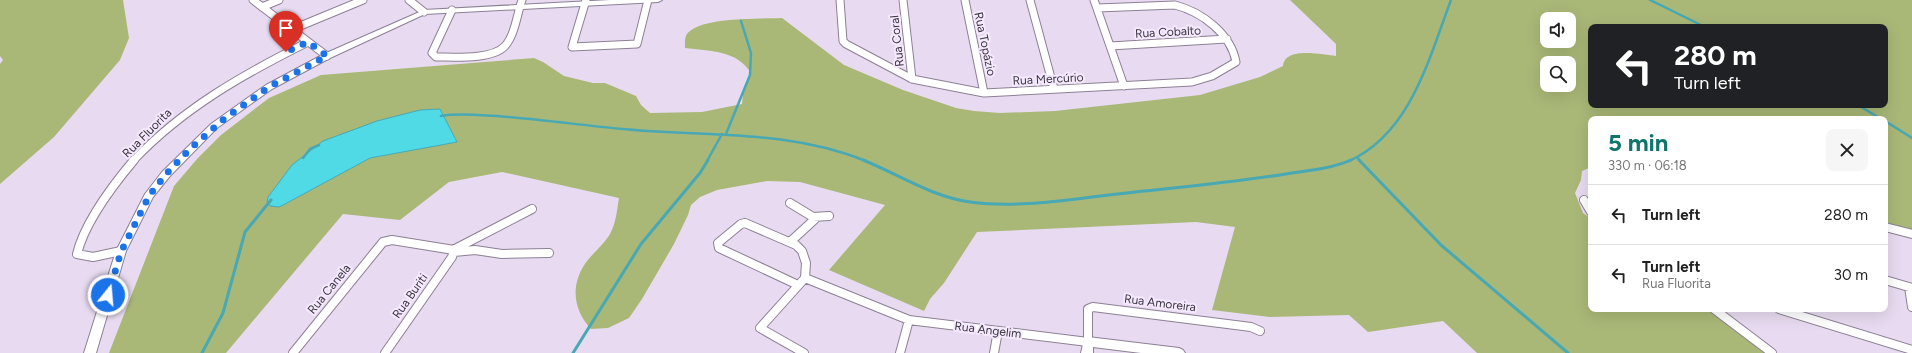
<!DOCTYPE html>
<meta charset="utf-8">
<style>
:root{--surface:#fff;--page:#f6f6f6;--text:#222;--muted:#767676;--line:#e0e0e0;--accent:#0f766e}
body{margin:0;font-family:Figtree,sans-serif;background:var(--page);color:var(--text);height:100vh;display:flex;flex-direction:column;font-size:15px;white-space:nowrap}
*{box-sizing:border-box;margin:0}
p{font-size:13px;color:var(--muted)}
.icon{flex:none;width:22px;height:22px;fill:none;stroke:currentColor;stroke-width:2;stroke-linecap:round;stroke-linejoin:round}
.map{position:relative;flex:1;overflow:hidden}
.drawer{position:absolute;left:1588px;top:116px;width:300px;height:196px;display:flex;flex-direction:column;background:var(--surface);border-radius:8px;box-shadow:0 4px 16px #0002}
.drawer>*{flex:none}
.hud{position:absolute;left:1588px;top:24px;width:300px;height:84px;border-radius:8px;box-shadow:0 4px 16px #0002;background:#202124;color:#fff;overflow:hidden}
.fabs{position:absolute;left:1540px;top:12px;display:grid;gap:8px}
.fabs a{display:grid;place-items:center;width:36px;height:36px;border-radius:8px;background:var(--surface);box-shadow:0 4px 16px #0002;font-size:20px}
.pin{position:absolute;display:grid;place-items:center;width:34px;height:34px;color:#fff;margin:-41px -17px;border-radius:50% 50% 50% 0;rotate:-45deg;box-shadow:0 0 4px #0007}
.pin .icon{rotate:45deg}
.me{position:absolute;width:44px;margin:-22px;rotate:17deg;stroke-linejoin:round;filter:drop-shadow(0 0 3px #0008)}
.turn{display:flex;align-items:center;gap:14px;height:84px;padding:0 20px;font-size:18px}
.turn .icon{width:52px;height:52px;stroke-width:2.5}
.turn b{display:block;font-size:28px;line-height:34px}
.round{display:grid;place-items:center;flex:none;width:42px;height:42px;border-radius:8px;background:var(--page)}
.headline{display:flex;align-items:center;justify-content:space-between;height:68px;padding:0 20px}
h1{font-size:24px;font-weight:700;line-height:30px;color:var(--accent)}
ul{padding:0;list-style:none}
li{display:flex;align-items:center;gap:12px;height:60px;padding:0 20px;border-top:1px solid var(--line)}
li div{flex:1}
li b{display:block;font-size:15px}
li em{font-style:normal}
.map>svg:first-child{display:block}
.green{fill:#a9b877;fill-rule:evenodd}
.water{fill:#4fdae6;stroke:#48a8b3}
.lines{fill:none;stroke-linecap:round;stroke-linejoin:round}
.stream-far1{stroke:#48a8b3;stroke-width:2.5}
.stream{stroke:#48a8b3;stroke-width:3}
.minor-far1-casing{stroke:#8c8094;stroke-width:9}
.minor-casing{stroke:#8c8094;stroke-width:10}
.tertiary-casing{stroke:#8c8094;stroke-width:2}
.minor-far1{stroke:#fff;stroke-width:7}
.minor{stroke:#fff;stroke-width:8}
.tertiary{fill:#fff;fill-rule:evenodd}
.route{stroke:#1a73e8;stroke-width:7;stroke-dasharray:0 12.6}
.labels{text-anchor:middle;stroke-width:4;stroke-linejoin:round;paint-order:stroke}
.street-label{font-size:12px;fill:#39343c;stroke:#f5e9ff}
</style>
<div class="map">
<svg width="1912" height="353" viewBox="0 0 1912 353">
<rect width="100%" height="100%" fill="#e8dbf1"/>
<!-- green -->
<path class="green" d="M 0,0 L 123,0 L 129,38 L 120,60 L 54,137 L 0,184 L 0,64 L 3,60 L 0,56 Z
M 1290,0 L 1912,0 L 1912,230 L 1885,223 L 1885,119 L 1591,119 L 1591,167 L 1582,171 L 1581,180 L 1575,193 L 1583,213 L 1591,219 L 1591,309 L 1710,309 L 1765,353 L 1477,353 L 1443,321 L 1368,332 L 1349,315 L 1270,317 L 1212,310 L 1235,227 L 1196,222 L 977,232 L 944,283 L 930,299 L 924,311 L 829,270 L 885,205 L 800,182 L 767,181 L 717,190 L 700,197 L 691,205 L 688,215 L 674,244 L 642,299 L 629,318 L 608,328 L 591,329 C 575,312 570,289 583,267 C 590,255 603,246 610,234 C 616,223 617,210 619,198 L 502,172 L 449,182 L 400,220 L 343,214 L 226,353 L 109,353 L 174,186 L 197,159 L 221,135 L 269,98 L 321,75 L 534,58 L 543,62 L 564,76 L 593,83 L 605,83 L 636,96 L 641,105 L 650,113 L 702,112 L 742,104 L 743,94 L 751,73 C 737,50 709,51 685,48 C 685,42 684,35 690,31 C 706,17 760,19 782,18 L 844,65 L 903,90 L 956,108 L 974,111 L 1000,113 L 1055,111 L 1200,95 L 1260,77 L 1283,66 C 1285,46 1323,55 1336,56 L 1336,44 ZM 1547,19 L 1569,19 L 1569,41 L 1547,41 ZM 1591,27 L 1885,27 L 1885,105 L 1591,105 ZM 1547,63 L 1569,63 L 1569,85 L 1547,85 ZM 440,109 L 456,142 L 370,158 L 285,204 L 268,197 Z"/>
<!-- water -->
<path class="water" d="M 440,109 L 457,142 L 370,158 L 285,204 L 279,207 L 270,206 L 267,202 L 268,197 L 292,165 L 323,141 L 377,121 L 420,110 Z"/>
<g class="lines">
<!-- stream-far1 -->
<path class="stream-far1" d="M 1650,0 L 1705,27
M 1858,105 L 1881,119
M 441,116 C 459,113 477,115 496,116 C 538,119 580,125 623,129 C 704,137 788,129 866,161
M 1885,121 L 1912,138
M 726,134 L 750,75 L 751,53 L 741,21
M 1357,157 L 1360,161
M 303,158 L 310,149 L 319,145
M 707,161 L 722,134
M 1349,161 C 1411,133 1429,58 1451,0"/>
<!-- stream -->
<path class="stream" d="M 863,160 C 898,174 932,197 970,202 C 1022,209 1075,198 1127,193 C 1182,187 1238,182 1292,173 C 1312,170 1333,168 1351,160
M 1359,160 L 1441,245 L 1568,353
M 202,353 L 223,313 L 245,232 L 271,200
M 573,353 L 641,244 L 700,173 L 708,160"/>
<defs>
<path id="minor-far1" d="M 253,0 L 327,56
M 409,0 L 424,12
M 586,0 L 572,47 L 637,44 L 648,0
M 840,0 L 843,41 L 846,44 L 912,79 L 984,93 L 1192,82 L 1212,76 L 1236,62 C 1231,34 1202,12 1175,5 L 1097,8
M 903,0 L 912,79
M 965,0 L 984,93
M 1030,0 L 1054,89
M 1094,0 L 1124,86
M 262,7 L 279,0
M 452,10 L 432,53 L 436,57 C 454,57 492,60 505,46 C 515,35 517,14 522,0
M 293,29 L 363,0
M 1110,46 L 1227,39
M 133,161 C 183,108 244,74 308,42"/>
<path id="minor" d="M 1584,200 L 1591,212
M 790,203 L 813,217 L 829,216
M 1885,227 L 1912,234
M 790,242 L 815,219
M 453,250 L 532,209
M 121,251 L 93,257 L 77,254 C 85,221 113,185 134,160
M 454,252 L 475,250 L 502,254 L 549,253
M 805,278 L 909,320 L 1088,342 L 1088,309 L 1093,307 L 1251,327 L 1260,331
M 1885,280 L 1912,288
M 798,285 L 719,248 L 718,243 L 741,224 L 745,223 L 796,245 L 802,251 L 806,263 L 805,278 L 760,328 L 804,353
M 1909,287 L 1912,307
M 1714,309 L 1772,353
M 1779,309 L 1912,350
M 293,353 L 383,242 L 392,240 L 454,250 L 452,257 L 385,353
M 900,353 L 909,320
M 994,353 L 998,331"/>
<path id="tertiary" d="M 610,0 L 662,0 L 658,2 L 425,14 L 330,58 L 272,89 L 217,128 L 170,176 L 153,197 L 126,251 L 96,353 L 84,353 L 116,251 L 145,194 L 162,172 L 211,124 L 266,85 L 324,54 L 424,10 Z
M 1088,337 L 1179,348 L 1183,350 L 1185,353 L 1141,353 L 1093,347 L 1093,353 L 1081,353 L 1084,339 Z"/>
</defs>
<!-- minor-far1 casing -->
<use href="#minor-far1" class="minor-far1-casing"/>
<!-- minor casing -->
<use href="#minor" class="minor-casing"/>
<!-- tertiary casing -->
<use href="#tertiary" class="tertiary-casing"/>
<!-- minor-far1 -->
<use href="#minor-far1" class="minor-far1"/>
<!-- minor -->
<use href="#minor" class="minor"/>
<!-- tertiary -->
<use href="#tertiary" class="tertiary"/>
</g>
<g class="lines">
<!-- route -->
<path class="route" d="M 108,295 L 121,252 L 149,196 L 166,174 L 191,148 L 224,119 L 269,87 L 327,56 L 308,42 L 286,52"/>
</g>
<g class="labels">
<!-- street labels -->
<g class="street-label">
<text transform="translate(1168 32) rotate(-3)" y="4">Rua Cobalto</text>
<text transform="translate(897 41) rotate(-96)" y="4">Rua Coral</text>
<text transform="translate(985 44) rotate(78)" y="4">Rua Topázio</text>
<text transform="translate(1048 79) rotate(-3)" y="4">Rua Mercúrio</text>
<text transform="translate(147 133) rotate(-45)" y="4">Rua Fluorita</text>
<text transform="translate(329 289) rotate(-51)" y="4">Rua Canela</text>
<text transform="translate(410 296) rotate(-55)" y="4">Rua Buriti</text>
<text transform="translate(1160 303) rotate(7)" y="4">Rua Amoreira</text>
<text transform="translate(988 330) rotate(7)" y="4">Rua Angelim</text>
</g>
</g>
</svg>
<div class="fabs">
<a><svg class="icon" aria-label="sound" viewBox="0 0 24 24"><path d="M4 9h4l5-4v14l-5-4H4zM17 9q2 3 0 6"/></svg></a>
<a><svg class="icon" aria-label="search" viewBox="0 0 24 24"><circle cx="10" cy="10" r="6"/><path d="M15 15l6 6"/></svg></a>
</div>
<div class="pin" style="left:286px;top:52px;background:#d93025"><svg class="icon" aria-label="arrive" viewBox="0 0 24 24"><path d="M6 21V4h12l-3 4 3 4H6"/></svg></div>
<svg class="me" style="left:108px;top:295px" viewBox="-20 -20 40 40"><circle r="17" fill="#1a73e8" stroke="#fff" stroke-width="3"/><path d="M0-11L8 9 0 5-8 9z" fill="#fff"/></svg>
<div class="hud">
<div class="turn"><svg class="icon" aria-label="left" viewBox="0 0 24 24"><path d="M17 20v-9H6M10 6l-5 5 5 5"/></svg><div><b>280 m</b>Turn left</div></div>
</div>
<section class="drawer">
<div class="headline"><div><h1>5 min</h1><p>330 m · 06:18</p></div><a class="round"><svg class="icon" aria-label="close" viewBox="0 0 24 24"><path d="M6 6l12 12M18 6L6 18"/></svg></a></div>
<ul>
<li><svg class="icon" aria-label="left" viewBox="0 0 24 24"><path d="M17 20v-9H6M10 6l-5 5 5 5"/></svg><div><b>Turn left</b></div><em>280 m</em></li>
<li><svg class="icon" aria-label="left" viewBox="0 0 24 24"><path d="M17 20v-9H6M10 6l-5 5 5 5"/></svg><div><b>Turn left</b><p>Rua Fluorita</p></div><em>30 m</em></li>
</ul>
</section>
</div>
